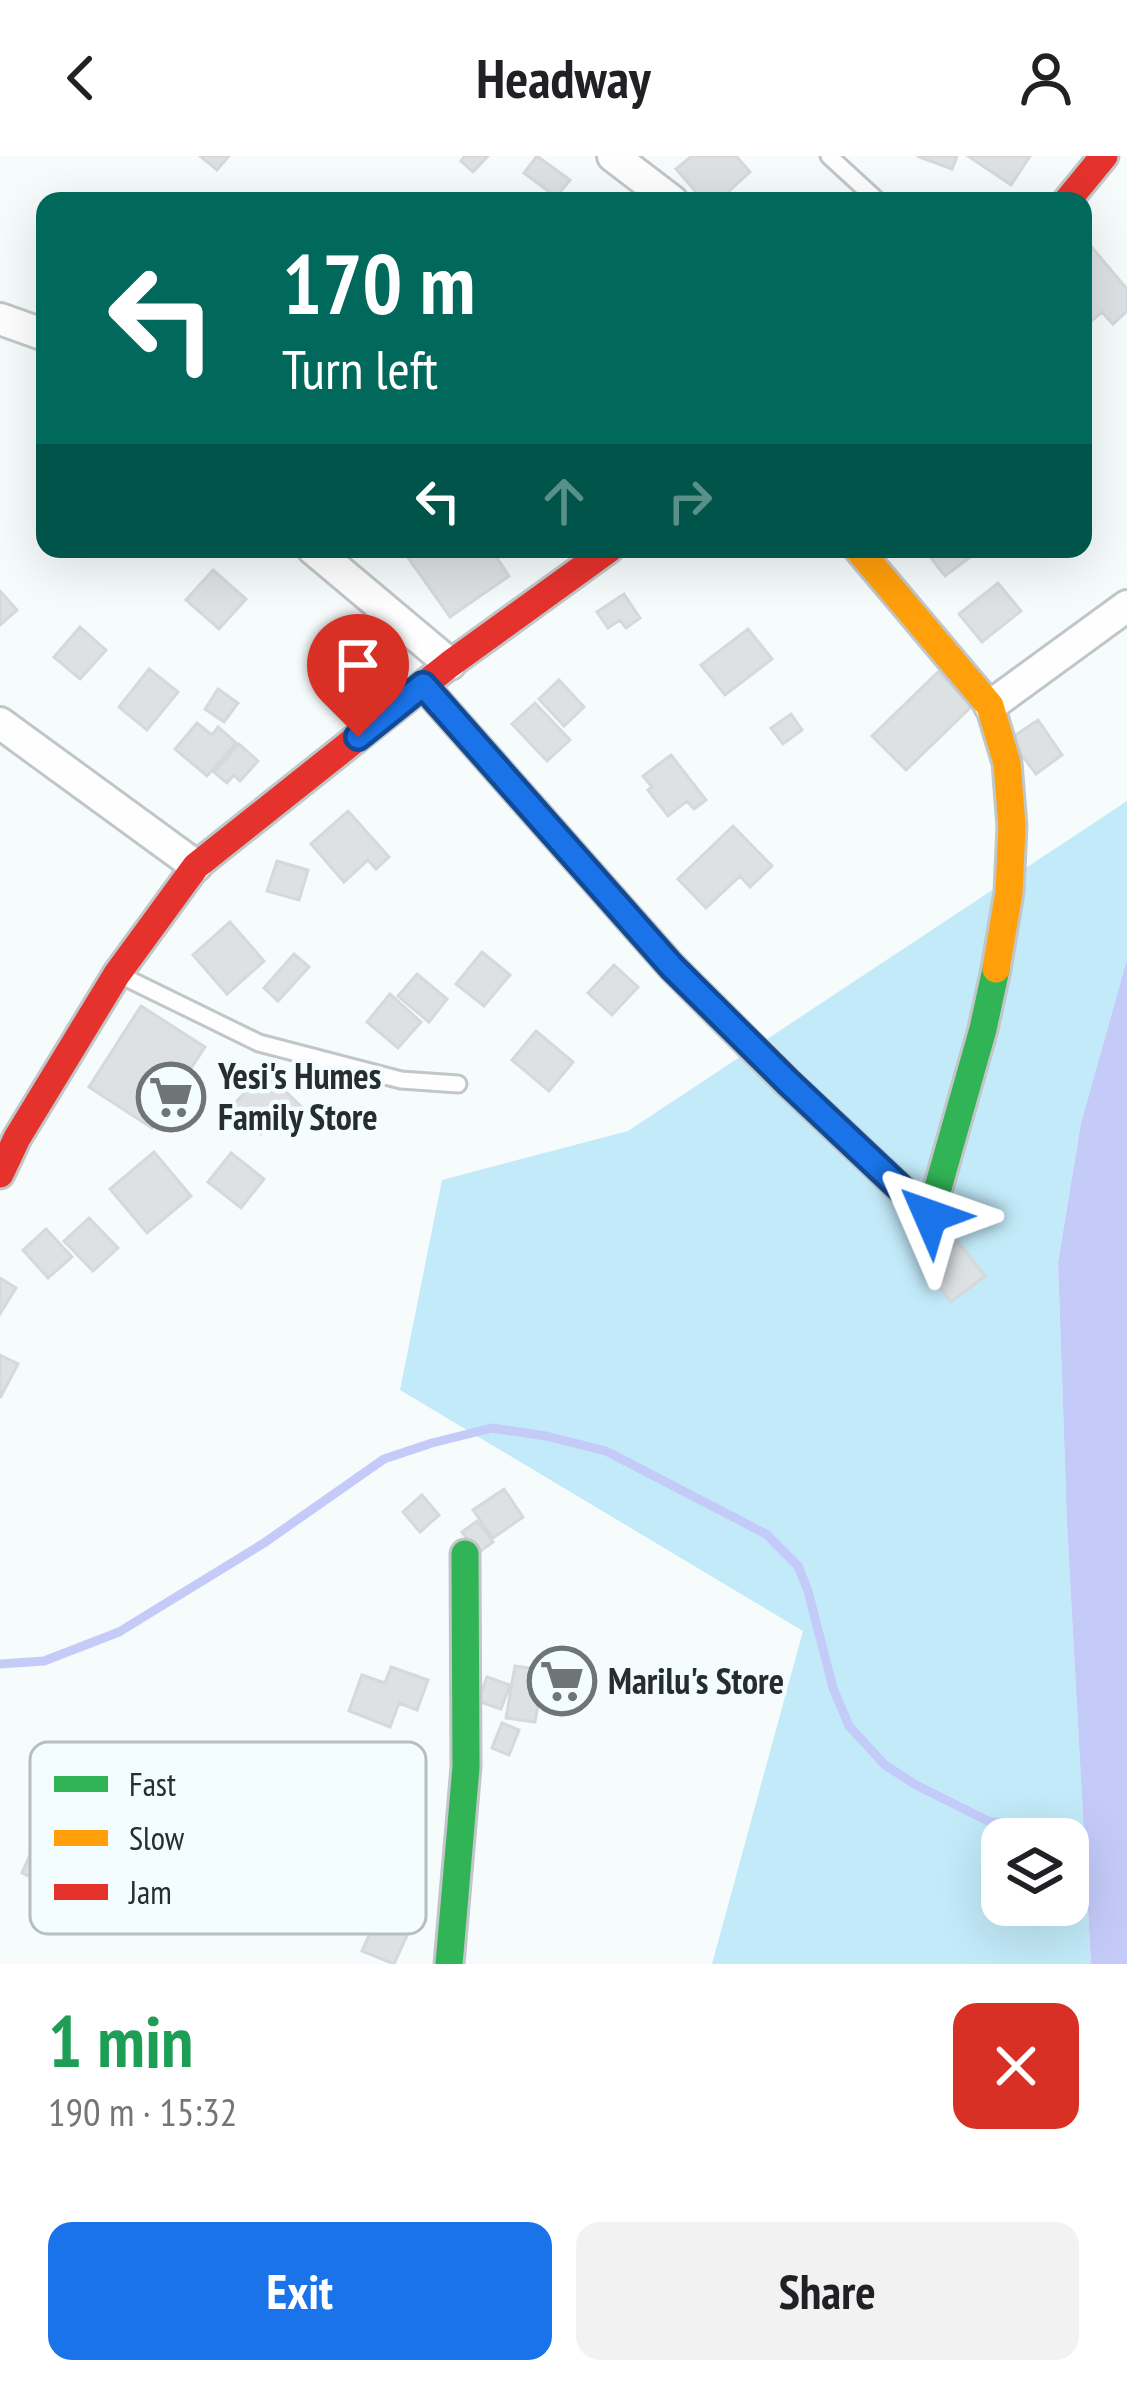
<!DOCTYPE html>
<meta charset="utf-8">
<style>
:root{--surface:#fff;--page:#f2f2f2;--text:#202124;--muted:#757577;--accent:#1a73e8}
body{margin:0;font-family:"PT Sans Narrow",sans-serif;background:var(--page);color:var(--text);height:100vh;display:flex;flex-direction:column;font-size:45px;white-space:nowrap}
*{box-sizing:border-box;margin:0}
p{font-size:39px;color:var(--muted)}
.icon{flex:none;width:66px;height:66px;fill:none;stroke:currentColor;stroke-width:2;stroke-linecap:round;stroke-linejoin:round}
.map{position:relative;height:1808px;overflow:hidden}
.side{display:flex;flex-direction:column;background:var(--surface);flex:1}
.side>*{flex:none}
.top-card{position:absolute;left:36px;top:36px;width:1056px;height:366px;border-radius:24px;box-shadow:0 12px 48px #0002;background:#00695c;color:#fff;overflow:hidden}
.tools{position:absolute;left:981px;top:1662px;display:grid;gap:24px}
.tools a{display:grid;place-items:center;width:108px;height:108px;border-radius:24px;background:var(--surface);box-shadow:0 12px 48px #0002;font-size:60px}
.pin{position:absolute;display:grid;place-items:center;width:102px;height:102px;color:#fff;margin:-123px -51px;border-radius:50% 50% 50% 0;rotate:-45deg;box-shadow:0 0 12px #0007}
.pin .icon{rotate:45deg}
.me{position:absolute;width:132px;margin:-66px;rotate:313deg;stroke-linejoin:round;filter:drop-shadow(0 0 9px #0008)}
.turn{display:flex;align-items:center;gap:42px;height:252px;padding:0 48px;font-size:54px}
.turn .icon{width:156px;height:156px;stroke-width:2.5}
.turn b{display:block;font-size:84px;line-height:102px}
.lanes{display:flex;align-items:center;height:114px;padding:0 48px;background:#0003;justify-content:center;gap:60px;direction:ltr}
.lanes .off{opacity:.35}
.round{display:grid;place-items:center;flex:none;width:126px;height:126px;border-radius:24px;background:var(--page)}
.summary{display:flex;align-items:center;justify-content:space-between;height:204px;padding:0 48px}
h1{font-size:72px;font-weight:600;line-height:90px;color:#1e9e55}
.primary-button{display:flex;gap:24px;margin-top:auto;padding:24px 48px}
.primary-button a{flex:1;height:138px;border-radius:24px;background:var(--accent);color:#fff;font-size:48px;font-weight:600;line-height:138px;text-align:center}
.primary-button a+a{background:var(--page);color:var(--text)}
header{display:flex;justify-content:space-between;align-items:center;height:156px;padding:0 48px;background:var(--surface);font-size:54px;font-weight:600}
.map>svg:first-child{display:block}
.green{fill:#c2eaf9;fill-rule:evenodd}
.water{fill:#c4cbf9}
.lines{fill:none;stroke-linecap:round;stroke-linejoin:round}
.stream{stroke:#c4cbf9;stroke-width:9}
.building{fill:#dde1e4;stroke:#d6d9dc;stroke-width:3}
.lane-casing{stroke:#c1c6c8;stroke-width:21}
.street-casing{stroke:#c1c6c8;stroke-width:36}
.fast-casing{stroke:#c1c6c8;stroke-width:33}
.slow-casing{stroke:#c1c6c8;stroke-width:33}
.jam-casing{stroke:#c1c6c8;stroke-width:33}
.lane{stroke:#fefeff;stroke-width:15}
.street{stroke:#fefeff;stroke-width:30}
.fast{stroke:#30b455;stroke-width:27}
.slow{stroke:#ff9f0a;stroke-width:27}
.jam{stroke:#e5322d;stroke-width:27}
.route-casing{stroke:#114b97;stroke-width:30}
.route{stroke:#1a73e8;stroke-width:21}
.labels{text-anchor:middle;stroke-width:9;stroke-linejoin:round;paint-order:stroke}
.poi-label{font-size:36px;font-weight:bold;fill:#272c2e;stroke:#f3fcff;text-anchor:start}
.key{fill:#f3fcff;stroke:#b6bec0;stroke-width:3}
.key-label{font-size:33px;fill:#272c2e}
</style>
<header><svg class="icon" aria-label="back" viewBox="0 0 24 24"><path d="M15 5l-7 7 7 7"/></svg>Headway<svg class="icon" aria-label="person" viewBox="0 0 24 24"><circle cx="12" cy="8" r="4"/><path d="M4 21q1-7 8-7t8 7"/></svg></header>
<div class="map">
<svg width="1127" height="1808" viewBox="0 0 1127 1808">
<rect width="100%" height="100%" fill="#f6fbfc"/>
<!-- green -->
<path class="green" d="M 1127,645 L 1127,803 L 1081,967 L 1058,1106 L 1067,1368 L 1091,1808 L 712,1808 L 803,1475 L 400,1234 L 442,1024 L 628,975 ZM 1002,1683 L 1068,1683 L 1068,1749 L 1002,1749 Z"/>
<!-- water -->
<path class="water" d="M 1127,803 L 1127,1808 L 1091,1808 L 1067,1368 L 1058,1106 L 1081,967 Z"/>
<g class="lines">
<!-- stream -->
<path class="stream" d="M 0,1508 L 44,1505 L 119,1476 L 264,1387 L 384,1303 L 432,1287 L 492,1272 L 546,1280 L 606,1295 L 766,1378 L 798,1410 L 808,1435 L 833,1532 L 849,1570 L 885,1609 L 916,1629 L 988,1665 L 1092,1679"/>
</g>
<!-- building -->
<path class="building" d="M 200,0 L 229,0 L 217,14 Z
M 465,0 L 488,0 L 473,16 L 461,5 Z
M 537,0 L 570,24 L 556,41 L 524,17 Z
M 692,0 L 736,0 L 750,16 L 718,45 L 704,45 L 676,13 Z
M 917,0 L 957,0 L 952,13 Z
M 968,0 L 1030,0 L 1011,29 Z
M 1084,82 L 1127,133 L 1127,155 L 1113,168 L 1102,156 L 1089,167 L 1083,160 Z
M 402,393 L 491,393 L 509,420 L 450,461 Z
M 924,393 L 962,393 L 969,402 L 945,420 Z
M 213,414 L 246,443 L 219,473 L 186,444 Z
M 998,427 L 1021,455 L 982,486 L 959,458 Z
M 0,435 L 17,454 L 0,469 Z
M 624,438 L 640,462 L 626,472 L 620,464 L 608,472 L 597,456 Z
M 80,471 L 106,494 L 80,523 L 54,501 Z
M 748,473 L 772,503 L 725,539 L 701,509 Z
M 149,513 L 178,536 L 147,574 L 119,551 Z
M 938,516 L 972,550 L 906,614 L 872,580 Z
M 559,524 L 584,551 L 564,570 L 539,543 Z
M 218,533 L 238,547 L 224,566 L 205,553 Z
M 535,547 L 570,584 L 547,605 L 512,568 Z
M 791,558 L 802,574 L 783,588 L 771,572 Z
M 1038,564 L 1062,599 L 1036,618 L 1010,583 Z
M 197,567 L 212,579 L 218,571 L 236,587 L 207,620 L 175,593 Z
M 239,588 L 258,605 L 240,625 L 234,619 L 227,627 L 214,616 Z
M 671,599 L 706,644 L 694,653 L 687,645 L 668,660 L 648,634 L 652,631 L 643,620 Z
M 348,655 L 389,701 L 376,713 L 368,704 L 344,726 L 311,688 Z
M 733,670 L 772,710 L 750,731 L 740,720 L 706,752 L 678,723 Z
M 277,705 L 308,714 L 299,744 L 267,735 Z
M 230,766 L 264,805 L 227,838 L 193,799 Z
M 482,796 L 510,819 L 484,850 L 456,828 Z
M 294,798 L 309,811 L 278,845 L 264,832 Z
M 614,809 L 638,831 L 612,859 L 588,837 Z
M 417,818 L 447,843 L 429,866 L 398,840 Z
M 390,838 L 421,866 L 398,892 L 367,866 Z
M 141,850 L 205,891 L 152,972 L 89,931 Z
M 536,875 L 573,906 L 549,935 L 512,904 Z
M 265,916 L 307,956 L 288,976 L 275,964 L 261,978 L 232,950 Z
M 154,996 L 191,1040 L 147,1077 L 110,1033 Z
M 231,997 L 264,1023 L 241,1052 L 208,1026 Z
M 89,1062 L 118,1092 L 93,1115 L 64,1085 Z
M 46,1073 L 72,1101 L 48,1122 L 23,1094 Z
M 958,1086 L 985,1120 L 951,1146 L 925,1112 Z
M 0,1122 L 16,1132 L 0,1158 Z
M 0,1199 L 18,1208 L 0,1242 Z
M 504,1333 L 523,1361 L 493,1382 L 473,1354 Z
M 422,1339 L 439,1359 L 420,1376 L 403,1356 Z
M 477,1365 L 493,1386 L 478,1397 L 462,1376 Z
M 515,1510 L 544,1514 L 535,1566 L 506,1562 Z
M 391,1511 L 428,1524 L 417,1554 L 399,1547 L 390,1571 L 349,1555 L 362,1519 L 385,1527 Z
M 487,1521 L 510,1529 L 501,1553 L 478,1545 Z
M 502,1567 L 519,1574 L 509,1599 L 492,1592 Z
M 31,1697 L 59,1709 L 49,1729 L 22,1717 Z
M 377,1761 L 409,1775 L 394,1808 L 362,1795 Z"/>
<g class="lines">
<defs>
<path id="lane" d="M 829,0 L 878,45
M 120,819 L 259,887 L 401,924 L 458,928"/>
<path id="street" d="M 613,0 L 672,45
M 0,163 L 45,179
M 313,393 L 450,508
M 990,550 L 1127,450
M 0,567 L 196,710"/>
<path id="fast" d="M 423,529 L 672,811 L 787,926 L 930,1060 L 983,873 L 996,813
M 449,1808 L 466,1611 L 465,1398"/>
<path id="slow" d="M 858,393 L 990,550 L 1007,607 L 1012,670 L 1009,736 L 996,813"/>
<path id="jam" d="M 1067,45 L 1104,0
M 0,1018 L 17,982 L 117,818 L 196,710 L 450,508 L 609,393"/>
</defs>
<!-- lane casing -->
<use href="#lane" class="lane-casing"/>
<!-- street casing -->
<use href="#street" class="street-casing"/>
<!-- fast casing -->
<use href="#fast" class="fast-casing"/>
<!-- slow casing -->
<use href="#slow" class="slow-casing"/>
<!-- jam casing -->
<use href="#jam" class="jam-casing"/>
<!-- lane -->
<use href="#lane" class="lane"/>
<!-- street -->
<use href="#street" class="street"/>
<!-- fast -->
<use href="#fast" class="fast"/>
<!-- slow -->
<use href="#slow" class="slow"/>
<!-- jam -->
<use href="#jam" class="jam"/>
</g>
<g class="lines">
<defs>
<path id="route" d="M 358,581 L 423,529 L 672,811 L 788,926 L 930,1060"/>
</defs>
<!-- route casing -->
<use href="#route" class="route-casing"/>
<!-- route -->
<use href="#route" class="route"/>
</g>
<!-- icons -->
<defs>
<symbol id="supermarket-ring" viewBox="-11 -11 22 22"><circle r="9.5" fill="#f3fcff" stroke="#6f7476" stroke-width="1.5"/><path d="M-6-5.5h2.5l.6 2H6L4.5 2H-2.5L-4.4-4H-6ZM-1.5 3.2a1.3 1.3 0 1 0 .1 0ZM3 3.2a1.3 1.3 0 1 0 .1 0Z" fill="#6f7476"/></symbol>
</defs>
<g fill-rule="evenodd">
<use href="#supermarket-ring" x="133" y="903" width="76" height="76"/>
<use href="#supermarket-ring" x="524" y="1487" width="76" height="76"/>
</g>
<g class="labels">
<!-- poi labels -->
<g class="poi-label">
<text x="218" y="933">Yesi's Humes<tspan x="218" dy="41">Family Store</tspan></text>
<text x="608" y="1538">Marilu's Store</text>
</g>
</g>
<!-- legend -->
<rect x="30" y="1586" width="396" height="192" rx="18" class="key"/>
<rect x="54" y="1620" width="54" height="16" fill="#30b455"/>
<rect x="54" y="1674" width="54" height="16" fill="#ff9f0a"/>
<rect x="54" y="1728" width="54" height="16" fill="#e5322d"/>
<g class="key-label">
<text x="129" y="1640">Fast</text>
<text x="129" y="1694">Slow</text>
<text x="129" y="1748">Jam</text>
</g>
</svg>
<div class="tools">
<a><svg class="icon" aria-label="layers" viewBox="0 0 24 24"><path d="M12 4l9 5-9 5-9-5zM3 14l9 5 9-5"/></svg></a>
</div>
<div class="pin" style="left:358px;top:581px;background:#d93025"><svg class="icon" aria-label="arrive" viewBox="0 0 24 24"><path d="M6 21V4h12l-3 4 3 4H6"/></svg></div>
<svg class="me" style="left:930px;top:1060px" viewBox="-20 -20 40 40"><path d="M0-17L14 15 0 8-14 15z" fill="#1a73e8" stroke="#fff" stroke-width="4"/></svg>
<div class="top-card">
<div class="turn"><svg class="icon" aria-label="left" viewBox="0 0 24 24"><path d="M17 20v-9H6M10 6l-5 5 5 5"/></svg><div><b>170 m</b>Turn left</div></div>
<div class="lanes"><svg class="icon" aria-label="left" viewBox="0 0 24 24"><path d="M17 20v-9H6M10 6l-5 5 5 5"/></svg><svg class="icon off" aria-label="ahead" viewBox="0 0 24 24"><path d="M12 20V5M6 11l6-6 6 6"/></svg><svg class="icon off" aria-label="right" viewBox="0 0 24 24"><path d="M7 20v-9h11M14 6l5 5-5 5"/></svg></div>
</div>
</div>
<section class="side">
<div class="summary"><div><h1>1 min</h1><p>190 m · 15:32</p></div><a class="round" style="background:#d93025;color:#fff"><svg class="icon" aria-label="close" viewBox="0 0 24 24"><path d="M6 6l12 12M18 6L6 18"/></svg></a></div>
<div class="primary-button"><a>Exit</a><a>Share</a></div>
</section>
